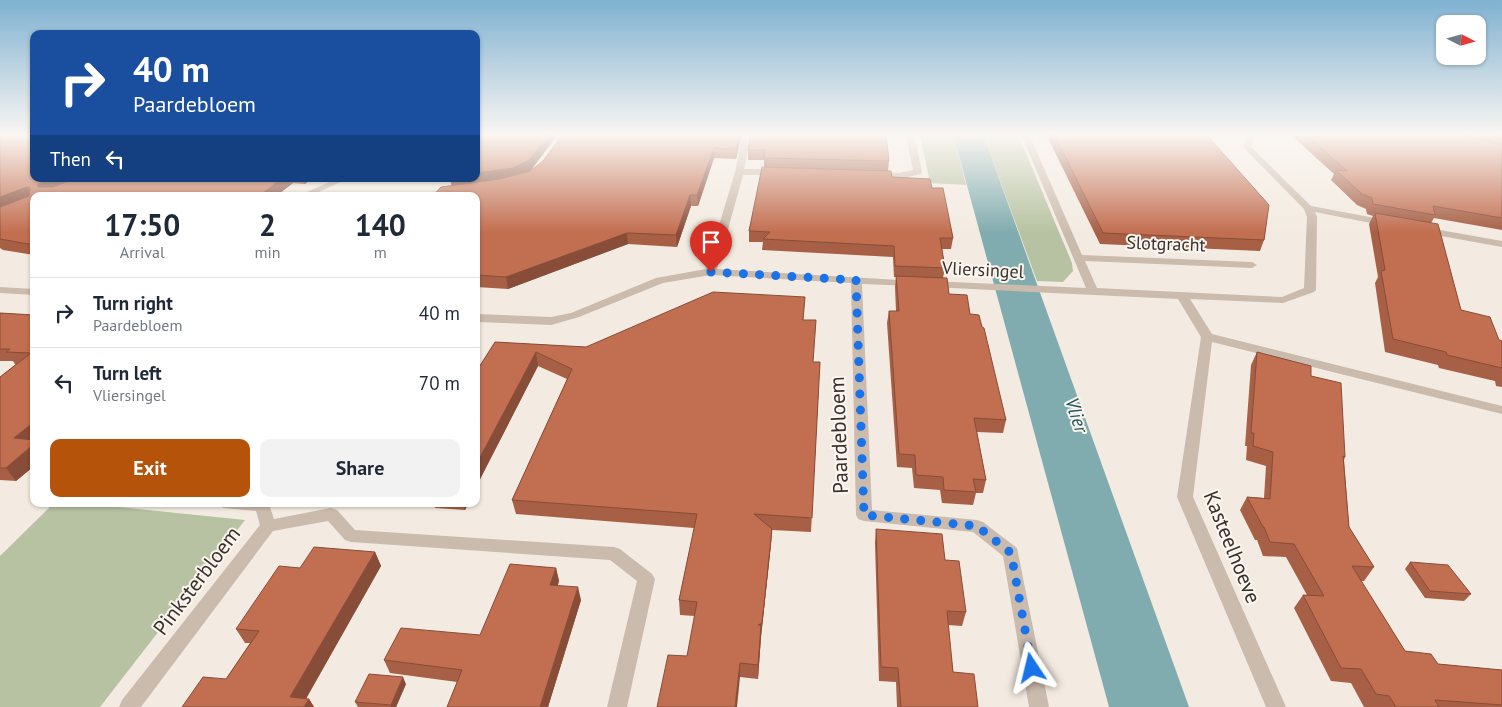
<!DOCTYPE html>
<style>
:root{--surface:#fff;--page:#f2f2f3;--text:#1f2937;--muted:#747a83;--line:#e0e1e3;--accent:#b45309}
body{margin:0;font-family:"PT Sans",sans-serif;background:var(--page);color:var(--text);height:100vh;display:flex;flex-direction:column;font-size:19px;white-space:nowrap}
*{box-sizing:border-box;margin:0}
p{font-size:16px;color:var(--muted)}
.icon{flex:none;width:28px;height:28px;fill:none;stroke:currentColor;stroke-width:2;stroke-linecap:round;stroke-linejoin:round}
.map{position:relative;flex:1;overflow:hidden}
.sheet{position:absolute;left:30px;top:192px;width:450px;height:315px;display:flex;flex-direction:column;background:var(--surface);border-radius:10px;box-shadow:0 1px 4px #0004}
.sheet>*{flex:none}
.hud{position:absolute;left:30px;top:30px;width:450px;height:152px;border-radius:10px;box-shadow:0 1px 4px #0004;background:#1a4fa0;color:#fff;overflow:hidden}
.needle{width:32px;rotate:96deg}
.buttons{position:absolute;left:1436px;top:15px;display:grid;gap:10px}
.buttons a{display:grid;place-items:center;width:50px;height:50px;border-radius:10px;background:var(--surface);box-shadow:0 1px 4px #0004;font-size:25px}
.pin{position:absolute;display:grid;place-items:center;width:42px;height:42px;color:#fff;margin:-51px -21px;border-radius:50% 50% 50% 0;rotate:-45deg;box-shadow:0 0 5px #0007}
.pin .icon{rotate:45deg}
.me{position:absolute;width:55px;margin:-28px;rotate:350deg;stroke-linejoin:round;filter:drop-shadow(0 0 4px #0008)}
.turn{display:flex;align-items:center;gap:18px;height:105px;padding:0 20px;font-size:22px}
.turn .icon{width:65px;height:65px;stroke-width:2.5}
.turn b{display:block;font-size:35px;line-height:42px}
.then{display:flex;align-items:center;height:48px;padding:0 20px;background:#0003;gap:10px;font-size:19px}
.eta{display:flex;justify-content:space-evenly;align-items:center;height:85px;text-align:center}
.eta b{font-size:30px;font-weight:700;line-height:35px}
.button{display:flex;gap:10px;margin-top:auto;padding:10px 20px}
.button a{flex:1;height:58px;border-radius:10px;background:var(--accent);color:#fff;font-size:20px;font-weight:700;line-height:58px;text-align:center}
.button a+a{background:var(--page);color:var(--text)}
ul{padding:0;list-style:none}
li{display:flex;align-items:center;gap:15px;height:70px;padding:0 20px;border-top:1px solid var(--line)}
li div{flex:1}
li b{display:block;font-size:19px}
li em{font-style:normal}
.map>svg:first-child{display:block}
.green{fill:#b6c2a1}
.water{fill:#81acaf}
.lines{fill:none;stroke-linecap:round;stroke-linejoin:round}
.minor{fill:#cbbbad;fill-rule:evenodd}
.wall{fill:#a75f45}
.shaded-wall{fill:#884d38}
.building{fill:#c26e50;stroke:#884d38}
.route{stroke:#1a73e8;stroke-width:9;stroke-dasharray:0 16.2}
.labels{text-anchor:middle;stroke-width:4;stroke-linejoin:round;paint-order:stroke}
.street-label{font-size:18px;fill:#3a302b;stroke:#faf5ee}
.water-label{font-size:19px;font-style:italic;fill:#22555a;stroke:#faf5ee}
.near-street-label{font-size:21px;fill:#3a302b;stroke:#faf5ee}
</style>
<div class="map">
<svg width="1502" height="707" viewBox="0 0 1502 707">
<rect width="100%" height="100%" fill="#f3ebe1"/>
<!-- green -->
<path class="green" d="M 920,134 L 953,134 L 966,185 L 930,183 Z
M 983,134 L 1018,134 L 1072,263 L 1073,271 L 1063,282 L 1037,281 Z
M 53,504 L 89,504 L 245,520 L 100,707 L 0,707 L 0,556 Z"/>
<!-- water -->
<path class="water" d="M 953,134 L 983,134 L 1189,707 L 1109,707 Z"/>
<g class="lines">
<!-- minor -->
<path class="minor" d="M 743,134 L 751,134 L 744,169 L 776,169 L 780,172 L 776,175 L 743,175 L 717,269 L 915,281 L 917,283 L 911,286 L 862,284 L 872,510 L 977,520 L 983,522 L 1017,548 L 1049,707 L 1029,707 L 1003,556 L 973,532 L 864,521 L 858,519 L 856,515 L 851,283 L 711,275 L 663,283 L 579,317 L 551,325 L 476,322 L 476,314 L 551,317 L 571,313 L 656,278 L 706,269 L 735,172 Z
M 906,134 L 914,134 L 922,172 L 921,174 L 899,179 L 873,177 L 873,173 L 876,172 L 899,173 L 913,170 Z
M 1021,134 L 1029,134 L 1082,255 L 1252,262 L 1257,265 L 1252,268 L 1085,261 L 1097,288 L 1282,297 L 1304,288 L 1307,217 L 1304,209 L 1243,147 L 1247,137 L 1245,134 L 1253,134 L 1255,137 L 1251,147 L 1311,206 L 1386,220 L 1391,223 L 1386,226 L 1315,212 L 1317,217 L 1316,290 L 1314,292 L 1283,303 L 1190,299 L 1212,334 L 1502,406 L 1502,414 L 1212,342 L 1193,497 L 1286,707 L 1266,707 L 1177,497 L 1201,337 L 1178,299 L 931,287 L 925,284 L 931,281 L 1086,288 Z
M 336,179 L 347,179 L 310,196 L 298,196 Z
M 450,188 L 453,189 L 453,193 L 439,196 L 423,196 L 425,194 Z
M 1423,227 L 1502,241 L 1502,247 L 1419,232 L 1418,230 Z
M 0,287 L 34,289 L 34,295 L 0,293 Z
M 220,504 L 269,504 L 274,519 L 331,508 L 337,510 L 355,530 L 614,547 L 620,549 L 652,574 L 655,579 L 627,707 L 607,707 L 637,581 L 610,560 L 351,542 L 345,540 L 328,521 L 273,531 L 141,707 L 119,707 L 122,700 L 260,525 L 256,511 L 223,508 Z"/>
</g>
<!-- wall -->
<path class="wall" d="M 0,134 L 34,179 L 311,179 L 305,184 L 293,183 L 276,196 L 34,196 L 34,255 L 3,250 L 0,248 Z
M 558,134 L 531,170 L 742,134 L 736,159 L 714,158 L 698,206 L 691,206 L 677,247 L 628,244 L 508,289 L 476,287 L 476,196 L 452,185 L 450,179 L 440,179 L 476,179 Z
M 751,134 L 889,161 L 888,171 L 892,177 L 932,188 L 953,238 L 951,249 L 942,249 L 945,268 L 943,278 L 949,294 L 970,314 L 982,327 L 1006,420 L 1003,433 L 977,432 L 986,480 L 983,493 L 976,493 L 973,505 L 942,503 L 940,490 L 914,488 L 912,468 L 897,467 L 887,323 L 889,311 L 896,311 L 895,287 L 896,277 L 894,277 L 893,257 L 762,250 L 763,242 L 749,242 L 749,231 L 764,167 L 764,160 L 748,160 L 748,150 Z
M 1046,134 L 1206,134 L 1264,240 L 1260,251 L 1100,244 Z
M 1290,134 L 1502,134 L 1502,230 L 1434,218 L 1431,223 L 1461,310 L 1499,340 L 1502,341 L 1502,387 L 1496,386 L 1495,381 L 1439,368 L 1438,365 L 1385,352 L 1375,283 L 1378,277 L 1369,224 L 1373,216 L 1367,214 L 1366,209 L 1357,205 L 1331,180 L 1334,174 Z
M 804,309 L 803,320 L 813,362 L 820,362 L 811,532 L 772,530 L 771,544 L 761,637 L 758,679 L 740,677 L 687,656 L 695,616 L 680,615 L 679,600 L 694,528 L 516,514 L 512,500 L 567,379 L 538,366 L 476,487 L 476,372 L 495,342 L 586,347 Z
M 0,313 L 34,315 L 34,466 L 16,481 L 0,480 L 0,377 L 16,364 L 15,364 L 13,361 L 0,361 Z
M 1257,352 L 1311,376 L 1345,457 L 1344,460 L 1349,527 L 1374,567 L 1364,581 L 1361,581 L 1405,651 L 1438,664 L 1502,670 L 1502,707 L 1364,707 L 1351,683 L 1331,681 L 1294,608 L 1303,595 L 1307,595 L 1286,557 L 1263,556 L 1257,540 L 1255,540 L 1240,510 L 1247,497 L 1264,498 L 1266,466 L 1246,460 L 1247,446 L 1245,446 L 1251,365 Z
M 428,504 L 468,504 L 465,510 L 436,508 Z
M 876,529 L 945,560 L 966,612 L 962,626 L 948,625 L 953,672 L 978,707 L 897,707 L 896,682 L 879,681 L 875,543 Z
M 375,552 L 381,566 L 306,699 L 309,699 L 314,707 L 182,707 L 226,679 L 250,643 L 245,643 L 236,629 L 300,568 Z
M 1410,562 L 1471,594 L 1464,601 L 1425,598 L 1405,569 Z
M 556,568 L 559,581 L 558,585 L 581,600 L 548,707 L 447,707 L 457,682 L 390,673 L 384,660 L 480,635 Z
M 406,684 L 396,707 L 358,707 L 355,702 Z"/>
<!-- shaded-wall -->
<path class="shaded-wall" d="M 550,134 L 558,134 L 531,170 L 514,178 L 452,188 L 450,179 L 476,179 L 476,173 Z
M 740,134 L 742,134 L 736,159 L 736,149 Z
M 714,148 L 714,158 L 698,206 L 697,195 Z
M 52,179 L 85,179 L 44,194 L 38,187 L 38,184 Z
M 281,179 L 291,179 L 293,183 L 276,196 L 259,196 Z
M 303,179 L 311,179 L 305,184 Z
M 27,187 L 33,197 L 0,210 L 0,197 Z
M 690,195 L 691,206 L 677,247 L 676,235 Z
M 627,233 L 628,244 L 508,289 L 506,277 Z
M 536,352 L 538,366 L 476,487 L 476,465 Z
M 34,422 L 34,443 L 14,438 Z
M 34,444 L 34,466 L 16,481 L 6,468 Z
M 463,504 L 468,504 L 465,510 Z
M 772,529 L 771,544 L 761,637 L 758,679 L 758,625 Z
M 375,552 L 381,566 L 301,707 L 290,697 Z
M 556,568 L 559,581 L 553,598 L 550,585 Z
M 578,587 L 581,600 L 548,707 L 540,707 Z
M 740,663 L 740,677 L 737,707 L 735,707 Z
M 403,677 L 406,684 L 396,707 L 391,707 L 391,705 Z
M 309,699 L 314,707 L 304,707 Z"/>
<!-- building -->
<path class="building" d="M 0,134 L 34,134 L 34,179 L 52,179 L 38,184 L 38,187 L 53,187 L 74,179 L 281,179 L 259,196 L 34,196 L 34,244 L 28,244 L 0,239 L 0,207 L 29,196 L 30,188 L 27,187 L 0,197 Z
M 476,134 L 550,134 L 529,160 L 513,168 L 476,173 Z
M 563,134 L 740,134 L 736,149 L 714,148 L 697,195 L 690,195 L 676,235 L 627,233 L 506,277 L 476,275 L 476,196 L 433,196 L 441,187 L 500,179 L 530,171 L 543,161 Z
M 751,134 L 886,134 L 889,161 L 764,158 L 765,150 L 748,150 Z
M 1054,134 L 1206,134 L 1269,205 L 1264,240 L 1103,233 Z
M 1305,134 L 1459,134 L 1502,145 L 1502,218 L 1433,206 L 1435,215 L 1373,204 L 1372,198 L 1362,194 L 1336,170 L 1347,171 Z
M 762,167 L 891,171 L 892,177 L 930,179 L 932,188 L 943,188 L 953,238 L 940,238 L 945,268 L 895,266 L 894,246 L 763,239 L 770,232 L 749,231 Z
M 1375,213 L 1438,224 L 1461,310 L 1490,317 L 1499,340 L 1502,341 L 1502,368 L 1447,355 L 1446,352 L 1393,339 L 1381,271 L 1385,270 Z
M 896,276 L 947,278 L 949,294 L 967,295 L 970,314 L 979,315 L 982,327 L 984,328 L 1006,420 L 974,418 L 986,480 L 973,479 L 976,492 L 944,490 L 943,477 L 916,475 L 915,455 L 899,454 L 889,311 L 899,311 Z
M 713,292 L 805,297 L 803,320 L 816,320 L 813,362 L 820,362 L 812,518 L 754,514 L 772,529 L 762,623 L 758,625 L 761,625 L 758,665 L 740,663 L 735,707 L 657,707 L 668,655 L 687,656 L 697,602 L 679,600 L 697,514 L 512,500 L 572,369 L 536,352 L 476,465 L 476,372 L 495,342 L 586,347 Z
M 0,313 L 34,315 L 34,422 L 14,438 L 34,440 L 34,444 L 6,468 L 0,468 L 0,377 L 31,353 L 6,352 L 10,349 L 0,349 Z
M 1257,352 L 1311,366 L 1311,376 L 1341,383 L 1345,457 L 1343,456 L 1349,527 L 1374,567 L 1352,566 L 1405,651 L 1431,654 L 1438,664 L 1502,670 L 1502,705 L 1435,700 L 1439,707 L 1396,707 L 1389,696 L 1376,694 L 1361,669 L 1341,668 L 1303,595 L 1324,596 L 1294,544 L 1270,542 L 1264,527 L 1263,527 L 1247,497 L 1270,499 L 1273,452 L 1253,446 L 1254,433 L 1251,433 Z
M 876,529 L 942,534 L 945,560 L 959,561 L 966,612 L 947,611 L 953,672 L 974,674 L 978,707 L 901,707 L 898,668 L 881,667 Z
M 314,547 L 375,552 L 290,697 L 309,699 L 304,707 L 182,707 L 203,677 L 226,679 L 259,631 L 236,629 L 279,566 L 300,568 Z
M 1410,562 L 1448,565 L 1471,594 L 1430,591 Z
M 510,564 L 556,568 L 550,585 L 578,587 L 540,707 L 447,707 L 462,670 L 384,660 L 401,628 L 480,635 Z
M 369,674 L 403,677 L 391,705 L 355,702 Z"/>
<!-- sky -->
<linearGradient id="sky" x2="0" y2="1"><stop stop-color="#7fb1d1"/><stop offset="0.58" stop-color="#faf6f2"/><stop offset="1" stop-color="#faf6f2" stop-opacity="0"/></linearGradient>
<rect width="1502" height="233" fill="url(#sky)"/>
<g class="lines">
<!-- route -->
<path class="route" d="M 711,272 L 856,280 L 864,515 L 977,526 L 1011,553 L 1032,668"/>
</g>
<g class="labels">
<!-- street labels -->
<g class="street-label">
<text transform="translate(1166 244) rotate(2)" y="6">Slotgracht</text>
<text transform="translate(983 270) rotate(3)" y="6">Vliersingel</text>
</g>
<!-- water labels -->
<g class="water-label">
<text transform="translate(1077 415) rotate(72)" y="7">Vlier</text>
</g>
<!-- near-street labels -->
<g class="near-street-label">
<text transform="translate(839 435) rotate(-92)" y="7">Paardebloem</text>
<text transform="translate(1232 547) rotate(68)" y="7">Kasteelhoeve</text>
<text transform="translate(197 581) rotate(-53)" y="7">Pinksterbloem</text>
</g>
</g>
</svg>
<div class="buttons">
<a><svg class="needle" viewBox="-14 -14 28 28"><path d="M0-13l5 13h-10z" fill="#e53935"/><path d="M0 13l5-13h-10z" fill="#747a83"/></svg></a>
</div>
<div class="pin" style="left:711px;top:272px;background:#d93025"><svg class="icon" aria-label="arrive" viewBox="0 0 24 24"><path d="M6 21V4h12l-3 4 3 4H6"/></svg></div>
<svg class="me" style="left:1032px;top:668px" viewBox="-20 -20 40 40"><path d="M0-17L14 15 0 8-14 15z" fill="#1a73e8" stroke="#fff" stroke-width="4"/></svg>
<div class="hud">
<div class="turn"><svg class="icon" aria-label="right" viewBox="0 0 24 24"><path d="M7 20v-9h11M14 6l5 5-5 5"/></svg><div><b>40 m</b>Paardebloem</div></div>
<div class="then">Then<svg class="icon" aria-label="left" viewBox="0 0 24 24"><path d="M17 20v-9H6M10 6l-5 5 5 5"/></svg></div>
</div>
<section class="sheet">
<div class="eta">
<div><b>17:50</b><p>Arrival</p></div>
<div><b>2</b><p>min</p></div>
<div><b>140</b><p>m</p></div>
</div>
<ul>
<li><svg class="icon" aria-label="right" viewBox="0 0 24 24"><path d="M7 20v-9h11M14 6l5 5-5 5"/></svg><div><b>Turn right</b><p>Paardebloem</p></div><em>40 m</em></li>
<li><svg class="icon" aria-label="left" viewBox="0 0 24 24"><path d="M17 20v-9H6M10 6l-5 5 5 5"/></svg><div><b>Turn left</b><p>Vliersingel</p></div><em>70 m</em></li>
</ul>
<div class="button"><a>Exit</a><a>Share</a></div>
</section>
</div>
